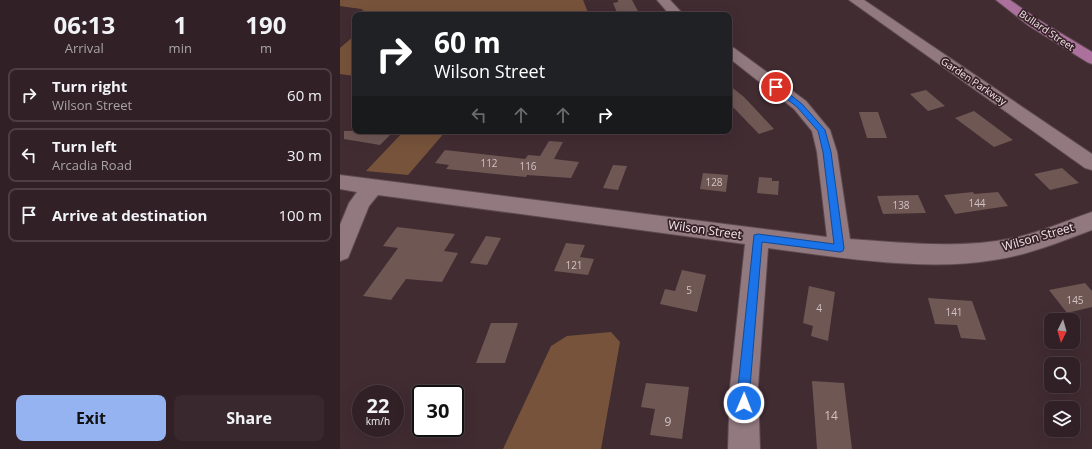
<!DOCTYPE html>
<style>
:root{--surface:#312126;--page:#39292e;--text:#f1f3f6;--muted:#a8a3a7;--line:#4c3e43;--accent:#95b2f1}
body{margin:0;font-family:"Open Sans",sans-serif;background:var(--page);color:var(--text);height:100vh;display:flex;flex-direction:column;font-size:15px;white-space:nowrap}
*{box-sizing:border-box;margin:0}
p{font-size:13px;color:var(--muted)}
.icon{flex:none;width:22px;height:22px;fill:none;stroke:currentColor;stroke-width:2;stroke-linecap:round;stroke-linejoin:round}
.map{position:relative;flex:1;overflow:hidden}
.side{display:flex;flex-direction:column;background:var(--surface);width:340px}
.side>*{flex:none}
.guide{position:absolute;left:12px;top:12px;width:380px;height:122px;border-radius:8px;box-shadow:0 4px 16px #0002,0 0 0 1px var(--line);background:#202124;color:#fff;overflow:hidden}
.needle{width:26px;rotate:185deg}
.tools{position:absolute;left:704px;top:313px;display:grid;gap:8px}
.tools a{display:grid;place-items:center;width:36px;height:36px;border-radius:8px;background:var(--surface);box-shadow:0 4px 16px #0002,0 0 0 1px var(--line);font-size:20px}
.speed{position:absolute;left:12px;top:385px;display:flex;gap:8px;font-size:20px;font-weight:700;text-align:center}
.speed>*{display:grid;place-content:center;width:52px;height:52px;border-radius:50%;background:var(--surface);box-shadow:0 4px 16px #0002,0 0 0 1px var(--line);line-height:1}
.speed small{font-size:10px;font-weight:400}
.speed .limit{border:2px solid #111;border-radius:6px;background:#fff;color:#111}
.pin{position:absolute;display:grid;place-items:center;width:34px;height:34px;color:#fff;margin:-17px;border:2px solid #fff;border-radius:50%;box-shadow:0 1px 4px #0007}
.me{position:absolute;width:44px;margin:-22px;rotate:1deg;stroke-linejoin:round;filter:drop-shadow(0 0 3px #0008)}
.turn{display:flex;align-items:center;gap:14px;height:84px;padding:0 16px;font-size:18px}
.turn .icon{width:52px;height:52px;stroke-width:2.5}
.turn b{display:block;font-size:28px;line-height:34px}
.lanes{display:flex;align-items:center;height:38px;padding:0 16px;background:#0003;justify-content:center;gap:20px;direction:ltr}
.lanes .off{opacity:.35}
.eta{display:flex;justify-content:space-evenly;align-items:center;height:68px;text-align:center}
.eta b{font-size:24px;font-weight:700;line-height:28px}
.action{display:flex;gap:8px;margin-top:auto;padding:8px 16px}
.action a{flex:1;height:46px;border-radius:8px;background:var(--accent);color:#111;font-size:16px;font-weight:700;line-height:46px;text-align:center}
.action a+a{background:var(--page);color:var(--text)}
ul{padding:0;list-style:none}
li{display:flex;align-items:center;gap:12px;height:54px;margin:0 8px 6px;padding:0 8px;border:2px solid var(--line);border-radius:8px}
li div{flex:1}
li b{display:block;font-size:15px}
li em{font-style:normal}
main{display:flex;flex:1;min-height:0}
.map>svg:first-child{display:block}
.forest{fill:#77533b}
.building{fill:#6f5754}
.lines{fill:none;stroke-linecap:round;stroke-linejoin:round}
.minor-casing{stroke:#5d4b50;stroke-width:2}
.major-casing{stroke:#5d4b50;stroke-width:2}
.minor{fill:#927980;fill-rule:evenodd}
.major{fill:#ac709d;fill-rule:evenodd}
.route{fill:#1a73e8;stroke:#114b97}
.labels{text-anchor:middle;stroke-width:3.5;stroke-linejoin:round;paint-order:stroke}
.far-street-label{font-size:10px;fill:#f6e7eb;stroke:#362228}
.number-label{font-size:10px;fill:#d4c3c5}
.street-label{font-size:12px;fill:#f6e7eb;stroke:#362228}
.near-number-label{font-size:12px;fill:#d4c3c5}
</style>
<main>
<section class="side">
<div class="eta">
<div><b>06:13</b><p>Arrival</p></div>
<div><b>1</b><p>min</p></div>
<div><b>190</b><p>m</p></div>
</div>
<ul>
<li><svg class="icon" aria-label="right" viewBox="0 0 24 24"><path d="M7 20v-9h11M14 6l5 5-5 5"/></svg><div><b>Turn right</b><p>Wilson Street</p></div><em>60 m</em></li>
<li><svg class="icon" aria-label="left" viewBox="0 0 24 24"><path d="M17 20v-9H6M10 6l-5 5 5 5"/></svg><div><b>Turn left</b><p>Arcadia Road</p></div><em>30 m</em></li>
<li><svg class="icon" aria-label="arrive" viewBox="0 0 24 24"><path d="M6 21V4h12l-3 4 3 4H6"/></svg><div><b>Arrive at destination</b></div><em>100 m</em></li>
</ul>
<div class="action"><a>Exit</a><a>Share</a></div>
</section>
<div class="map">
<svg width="752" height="449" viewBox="0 0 752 449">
<rect width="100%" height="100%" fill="#412c32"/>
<!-- forest -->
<path class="forest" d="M 0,0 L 243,0 L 249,15 L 29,15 L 21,9 L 0,6 Z
M 15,35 L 15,76 L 0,74 L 0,48 Z
M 64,131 L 106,131 L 68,175 L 26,171 Z
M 271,332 L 280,342 L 261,449 L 163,449 L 211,346 L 227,336 Z"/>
<!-- building -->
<path class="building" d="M 278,0 L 292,0 L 300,15 L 278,15 L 273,3 L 278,2 Z
M 389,85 L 404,97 L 434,129 L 419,134 L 389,103 Z
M 586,90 L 605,106 L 588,111 L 570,94 Z
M 634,111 L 673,140 L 654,147 L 615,118 Z
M 519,112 L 538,112 L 547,138 L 527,138 Z
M 4,131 L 54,131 L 40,145 L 4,139 Z
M 209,141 L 223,142 L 214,159 L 239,162 L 231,178 L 187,175 L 186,177 L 106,169 L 109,165 L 95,163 L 105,150 L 185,159 L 188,155 L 200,156 Z
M 273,165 L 287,166 L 278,190 L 263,188 Z
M 722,168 L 739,183 L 710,190 L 694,174 Z
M 363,173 L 388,175 L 386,192 L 360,189 Z
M 419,177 L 432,178 L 432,181 L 439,181 L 438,195 L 417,193 Z
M 633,192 L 634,194 L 658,192 L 668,206 L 615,214 L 604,195 Z
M 578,195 L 586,213 L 543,214 L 537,196 Z
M 57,227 L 115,234 L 104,251 L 118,253 L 102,282 L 66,279 L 51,300 L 23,296 L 58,248 L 43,246 Z
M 146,236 L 161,238 L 147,265 L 130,263 Z
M 226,243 L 245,245 L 240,257 L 254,259 L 248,275 L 214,271 Z
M 342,270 L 366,275 L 357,312 L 320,304 L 325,289 L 335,291 Z
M 745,283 L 752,291 L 752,307 L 727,313 L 709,290 Z
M 469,286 L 495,292 L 488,341 L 471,336 L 473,326 L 463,323 Z
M 588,298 L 632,301 L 646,340 L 621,338 L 617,325 L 595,324 Z
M 151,323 L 178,323 L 165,363 L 136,363 Z
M 472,381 L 504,383 L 512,449 L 477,449 Z
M 306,383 L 349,387 L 342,439 L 310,435 L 315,409 L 301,407 Z"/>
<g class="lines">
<defs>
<path id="minor" d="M 317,0 L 330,0 L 344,15 L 330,15 Z
M 509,0 L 524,0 L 752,154 L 752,170 L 745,168 Z
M 389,47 L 394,48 L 466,101 L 490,130 L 497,152 L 510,239 C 565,243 620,249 674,238 C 701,232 726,221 752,212 L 752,230 C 720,242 688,255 654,260 C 584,272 497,257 428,248 L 418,387 L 420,449 L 388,449 L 390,387 L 405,244 L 38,195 L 29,206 L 8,258 L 0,261 L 0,225 L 9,203 L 17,192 L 0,189 L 0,175 L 487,237 L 477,152 L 472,131 L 454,109 L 389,58 Z"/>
<path id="major" d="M 656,0 L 670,0 L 699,20 L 752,52 L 752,64 L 747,62 L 689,26 Z"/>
</defs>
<!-- minor casing -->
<use href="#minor" class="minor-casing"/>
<!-- major casing -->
<use href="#major" class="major-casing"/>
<!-- minor -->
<use href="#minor" class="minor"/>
<!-- major -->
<use href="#major" class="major"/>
</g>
<!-- route -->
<path class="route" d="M 434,86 L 439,86 L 462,104 L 485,130 L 491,152 L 504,248 L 503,251 L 500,252 L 422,242 L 410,387 L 410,403 L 408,407 L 404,409 L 400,407 L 398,403 L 398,387 L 414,235 L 418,234 L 494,244 L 483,152 L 478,131 L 457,107 L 434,89 Z"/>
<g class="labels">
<!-- far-street labels -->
<g class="far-street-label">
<text transform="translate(707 30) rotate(34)" y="4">Bullard Street</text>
<text transform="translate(634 81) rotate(34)" y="4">Garden Parkway</text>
</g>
<!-- number labels -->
<g class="number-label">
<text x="149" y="167">112</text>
<text x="188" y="170">116</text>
<text x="374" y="186">128</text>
<text x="637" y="207">144</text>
<text x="561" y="209">138</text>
<text x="234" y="269">121</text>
<text x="349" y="294">5</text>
<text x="735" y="304">145</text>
<text x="479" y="312">4</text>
<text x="614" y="316">141</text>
</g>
<!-- street labels -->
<g class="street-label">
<text transform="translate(365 230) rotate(8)" y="4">Wilson Street</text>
<text transform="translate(698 237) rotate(-16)" y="4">Wilson Street</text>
</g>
<!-- near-number labels -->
<g class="near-number-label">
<text x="491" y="420">14</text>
<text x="328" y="426">9</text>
</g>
</g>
</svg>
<div class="tools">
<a><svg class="needle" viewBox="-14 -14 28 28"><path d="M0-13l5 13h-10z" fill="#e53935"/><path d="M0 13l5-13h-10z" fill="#a8a3a7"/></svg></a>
<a><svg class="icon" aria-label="search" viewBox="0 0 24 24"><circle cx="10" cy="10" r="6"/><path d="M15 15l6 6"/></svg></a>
<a><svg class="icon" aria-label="layers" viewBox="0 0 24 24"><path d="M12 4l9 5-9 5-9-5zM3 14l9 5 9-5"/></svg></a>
</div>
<div class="speed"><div>22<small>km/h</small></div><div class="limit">30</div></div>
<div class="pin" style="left:436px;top:87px;background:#d93025"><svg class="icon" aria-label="arrive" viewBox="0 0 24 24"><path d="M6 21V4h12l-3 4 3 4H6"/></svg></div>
<svg class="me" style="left:404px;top:403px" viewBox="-20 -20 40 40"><circle r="17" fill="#1a73e8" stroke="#fff" stroke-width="3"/><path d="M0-11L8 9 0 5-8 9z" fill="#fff"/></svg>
<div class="guide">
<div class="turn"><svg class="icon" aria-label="right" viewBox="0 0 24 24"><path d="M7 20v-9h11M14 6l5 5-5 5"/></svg><div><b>60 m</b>Wilson Street</div></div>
<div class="lanes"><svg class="icon off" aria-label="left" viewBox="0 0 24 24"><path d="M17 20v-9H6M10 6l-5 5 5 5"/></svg><svg class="icon off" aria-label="ahead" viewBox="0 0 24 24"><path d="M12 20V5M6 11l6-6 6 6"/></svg><svg class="icon off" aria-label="ahead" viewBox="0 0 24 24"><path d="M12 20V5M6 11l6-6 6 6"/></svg><svg class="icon" aria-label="right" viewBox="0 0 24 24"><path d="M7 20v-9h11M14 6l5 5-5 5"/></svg></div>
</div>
</div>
</main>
